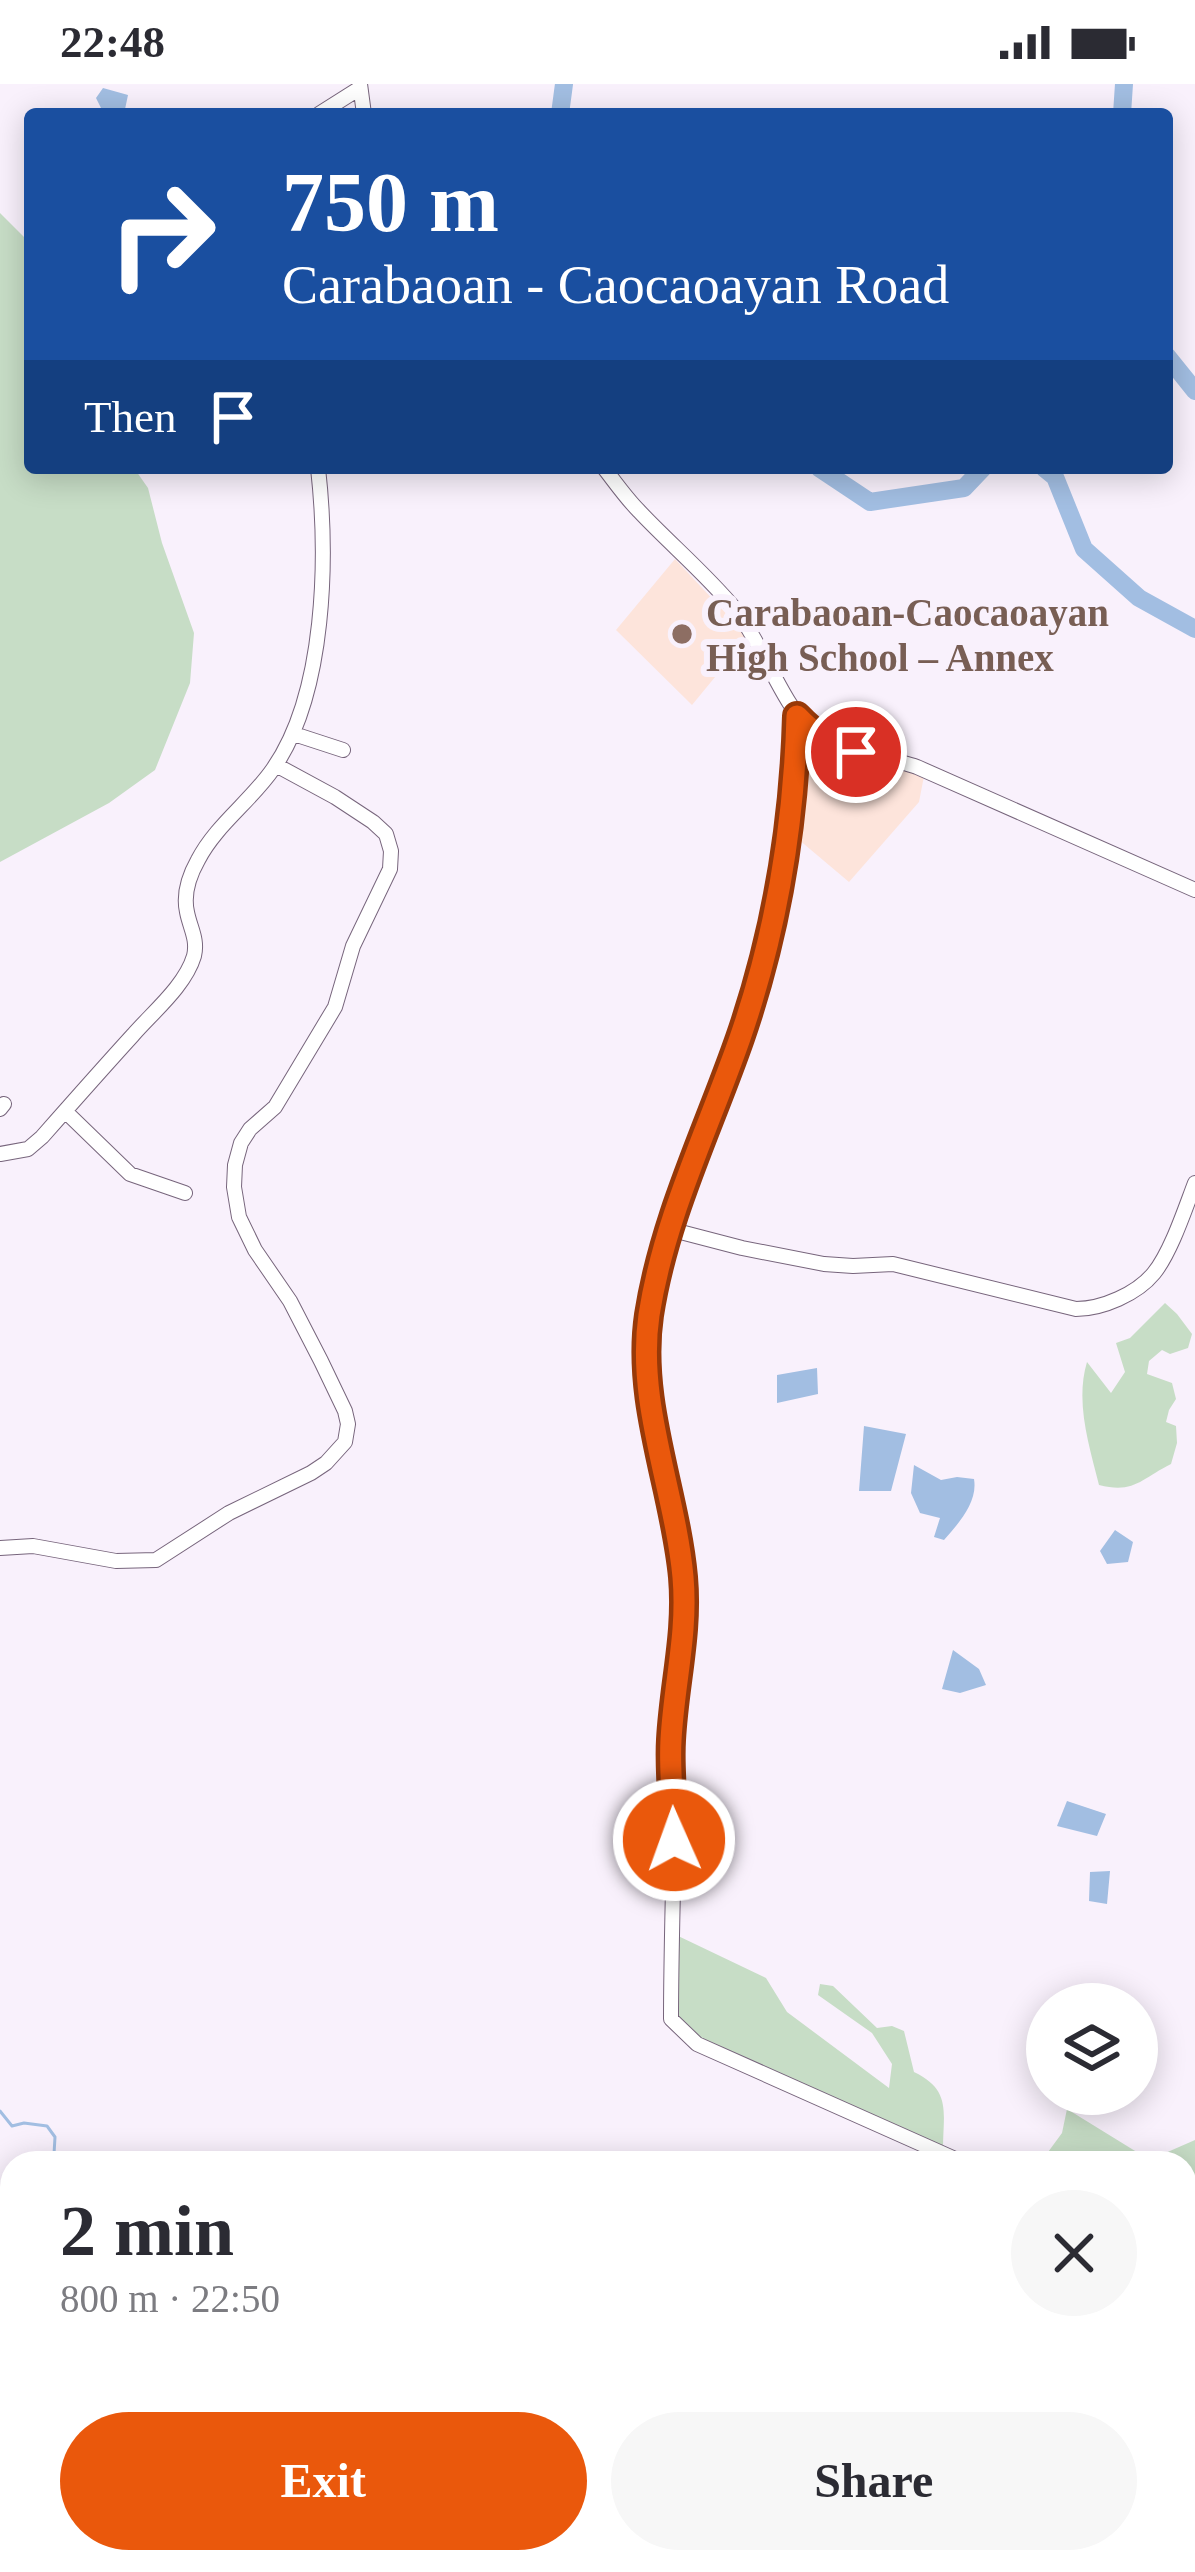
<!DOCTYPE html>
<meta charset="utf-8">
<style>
:root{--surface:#fff;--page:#f7f7f7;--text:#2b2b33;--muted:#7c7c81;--accent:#ea580c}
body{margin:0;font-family:Georgia,serif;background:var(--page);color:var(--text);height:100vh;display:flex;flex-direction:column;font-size:45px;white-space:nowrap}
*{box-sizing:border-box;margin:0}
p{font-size:39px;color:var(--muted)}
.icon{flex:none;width:66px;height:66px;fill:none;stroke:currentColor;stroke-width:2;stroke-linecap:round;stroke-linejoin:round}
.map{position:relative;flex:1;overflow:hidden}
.side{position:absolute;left:0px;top:2067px;width:1197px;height:423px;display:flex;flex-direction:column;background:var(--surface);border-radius:36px 36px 0 0;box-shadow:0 6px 30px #0003}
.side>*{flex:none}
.banner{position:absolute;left:24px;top:24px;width:1149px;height:366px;border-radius:12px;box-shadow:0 6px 30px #0003;background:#1a4fa0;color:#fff;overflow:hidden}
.fabs{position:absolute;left:1026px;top:1899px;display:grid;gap:24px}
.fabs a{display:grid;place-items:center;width:132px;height:132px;border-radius:50%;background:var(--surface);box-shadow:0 6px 30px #0003;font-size:60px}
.pin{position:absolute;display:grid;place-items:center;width:102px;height:102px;color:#fff;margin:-51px;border:6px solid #fff;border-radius:50%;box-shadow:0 3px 12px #0007}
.me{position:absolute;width:132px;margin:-66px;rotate:358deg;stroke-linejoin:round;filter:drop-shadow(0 0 9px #0008)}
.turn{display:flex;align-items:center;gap:42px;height:252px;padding:0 60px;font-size:54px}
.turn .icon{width:156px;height:156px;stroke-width:2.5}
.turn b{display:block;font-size:84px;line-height:102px}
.then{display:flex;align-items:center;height:114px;padding:0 60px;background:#0003;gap:24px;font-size:45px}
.round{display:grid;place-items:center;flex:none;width:126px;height:126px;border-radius:63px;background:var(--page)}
.headline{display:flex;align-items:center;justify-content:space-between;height:204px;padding:0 60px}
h1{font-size:72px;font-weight:800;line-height:90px}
.action{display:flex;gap:24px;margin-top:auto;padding:24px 60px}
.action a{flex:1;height:138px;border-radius:72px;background:var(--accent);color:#fff;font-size:48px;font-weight:800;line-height:138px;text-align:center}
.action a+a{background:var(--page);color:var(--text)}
.status{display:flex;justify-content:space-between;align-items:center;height:84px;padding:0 60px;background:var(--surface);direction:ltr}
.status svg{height:33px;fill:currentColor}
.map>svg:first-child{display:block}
.education{fill:#fde4db}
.green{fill:#c7ddc6}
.water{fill:#a2bee2}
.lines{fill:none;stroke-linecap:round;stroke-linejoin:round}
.stream{stroke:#a2bee2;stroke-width:3}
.river{stroke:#a2bee2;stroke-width:18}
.minor-casing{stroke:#77657c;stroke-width:16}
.minor{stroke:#fff;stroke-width:14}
.route-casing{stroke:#983908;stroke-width:30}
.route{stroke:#ea580c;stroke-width:21}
.education-dot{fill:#8d6e63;stroke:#f9f1fc;stroke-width:4.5}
.labels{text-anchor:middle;stroke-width:12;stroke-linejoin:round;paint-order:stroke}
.education-label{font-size:39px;font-weight:bold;fill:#785e54;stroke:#f9f1fc;text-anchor:start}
</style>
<div class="status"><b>22:48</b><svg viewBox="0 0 49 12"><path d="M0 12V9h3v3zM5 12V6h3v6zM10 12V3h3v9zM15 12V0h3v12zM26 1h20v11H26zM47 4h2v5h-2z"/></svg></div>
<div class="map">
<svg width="1195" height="2488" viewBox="0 0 1195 2488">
<rect width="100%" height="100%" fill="#f9f1fc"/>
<!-- education -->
<path class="education" d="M 675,475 L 748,553 L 692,621 L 616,546 Z
M 806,658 L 847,674 L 881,678 L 924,692 L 919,718 L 849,798 L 798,755 Z"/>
<!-- green -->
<path class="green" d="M 0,129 L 30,159 L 30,384 L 134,384 L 148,404 L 162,459 L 194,549 L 190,599 L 155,686 L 109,719 L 0,778 Z
M 1165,1219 L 1177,1230 L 1192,1250 L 1188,1264 L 1170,1270 L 1162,1266 L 1149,1277 L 1147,1290 L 1172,1299 L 1176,1315 L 1169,1326 L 1166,1338 L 1176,1342 L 1177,1359 L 1171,1380 C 1141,1395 1134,1410 1099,1401 C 1089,1361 1075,1318 1087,1278 L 1111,1309 L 1125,1288 L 1116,1259 L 1130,1254 Z
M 674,1850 L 766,1894 L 787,1928 L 889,2004 L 892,1980 L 872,1949 L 818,1911 L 820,1900 L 833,1902 L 877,1944 L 892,1942 L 904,1947 L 914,1988 C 952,2006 943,2029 943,2065 L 699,1958 L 673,1933 Z
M 1067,2025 L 1140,2070 L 1163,2070 L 1195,2056 L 1195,2178 L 1185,2173 L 1185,2079 L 1040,2079 L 1062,2049 Z"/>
<!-- water -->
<path class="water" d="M 103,4 L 128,11 L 124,30 L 104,30 L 96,14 Z
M 817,1284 L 818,1310 L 777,1319 L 777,1291 Z
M 864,1342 L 906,1350 L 891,1407 L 859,1407 Z
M 914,1381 L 941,1396 L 957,1393 L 974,1395 C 978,1418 959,1439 944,1456 L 934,1453 L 940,1434 L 920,1429 L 911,1409 Z
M 1115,1446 L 1133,1458 L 1128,1478 L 1107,1480 L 1100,1467 Z
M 953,1566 L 979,1585 L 986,1601 L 960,1609 L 942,1605 Z
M 1067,1717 L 1106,1730 L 1097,1752 L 1057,1742 Z
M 1110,1787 L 1107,1820 L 1089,1817 L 1090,1788 Z"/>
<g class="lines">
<!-- stream -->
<path class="stream" d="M 0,2027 L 12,2042 L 24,2039 L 47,2042 L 55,2053 L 54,2070 L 49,2079
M 322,2478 L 337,2488"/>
<!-- river -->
<path class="river" d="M 560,30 L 564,0
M 1122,30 L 1124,0
M 1167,272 L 1195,307
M 819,384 L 870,418 L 964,404 L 983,384
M 1044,384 L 1055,393 L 1084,465 L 1139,514 L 1195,545"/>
<defs>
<path id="minor" d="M 360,0 L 364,30
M 319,30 L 360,4
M 604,384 C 615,398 626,414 639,427 C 670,460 706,490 735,525 C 763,560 782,622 814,649 C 839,671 885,671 917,683 L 1195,806
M 797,632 C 794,741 776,849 740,953 C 709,1045 665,1133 649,1230 C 634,1326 683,1429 685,1527 C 686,1569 674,1611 671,1653 C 669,1687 674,1720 674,1753 C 673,1814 671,1875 671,1935 L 697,1960 L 964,2079
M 294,650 L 343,666
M 0,1025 L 4,1020
M 65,1027 L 130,1090 L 185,1109
M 0,1070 L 28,1065 L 42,1053 C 72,1019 102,985 133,951 C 153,928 185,902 194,872 C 198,855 190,844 187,828 C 183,810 189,792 198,776 C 216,741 251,717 273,685 C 326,609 328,473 318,384
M 669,1145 L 742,1164 L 824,1180 L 853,1182 L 893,1180 L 1076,1225 C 1102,1225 1137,1210 1154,1189 C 1171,1168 1185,1125 1195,1099
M 0,1464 L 33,1462 L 116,1477 L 156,1476 L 229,1429 L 311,1389 L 326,1379 L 345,1358 L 348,1340 L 345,1327 L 321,1277 L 290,1217 L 255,1166 L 239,1133 L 234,1103 L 235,1081 L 241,1059 L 250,1045 L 275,1023 L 335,923 L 353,862 L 390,785 L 391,767 L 386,750 L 373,738 L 335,713 L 276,681
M 1185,2176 L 1195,2180"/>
</defs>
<!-- minor casing -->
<use href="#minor" class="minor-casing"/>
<!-- minor -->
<use href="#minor" class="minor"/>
</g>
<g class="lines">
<defs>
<path id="route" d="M 674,1756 C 674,1723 669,1689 671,1656 C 674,1599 688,1550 683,1493 C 675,1406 636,1319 649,1231 C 664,1134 708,1046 740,954 C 776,850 794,741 797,632 C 815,651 831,661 856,668"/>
</defs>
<!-- route casing -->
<use href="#route" class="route-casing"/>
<!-- route -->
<use href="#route" class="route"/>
</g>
<!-- markers -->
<circle class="education-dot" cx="682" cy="550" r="12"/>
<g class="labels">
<!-- education labels -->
<g class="education-label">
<text x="706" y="542">Carabaoan-Caocaoayan<tspan x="706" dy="45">High School – Annex</tspan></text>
</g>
</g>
</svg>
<div class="fabs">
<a><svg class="icon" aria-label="layers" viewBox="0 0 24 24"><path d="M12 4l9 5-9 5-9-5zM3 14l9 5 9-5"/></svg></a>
</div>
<div class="pin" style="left:856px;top:668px;background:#d93025"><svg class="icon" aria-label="arrive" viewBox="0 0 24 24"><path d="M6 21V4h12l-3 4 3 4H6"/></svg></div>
<svg class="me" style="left:674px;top:1756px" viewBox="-20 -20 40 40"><circle r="17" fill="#ea580c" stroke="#fff" stroke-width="3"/><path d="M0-11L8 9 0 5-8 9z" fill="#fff"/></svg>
<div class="banner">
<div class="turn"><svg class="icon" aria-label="right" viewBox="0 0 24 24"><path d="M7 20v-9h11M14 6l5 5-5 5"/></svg><div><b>750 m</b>Carabaoan - Caocaoayan Road</div></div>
<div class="then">Then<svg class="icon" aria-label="arrive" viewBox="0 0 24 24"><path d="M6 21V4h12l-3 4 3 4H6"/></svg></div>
</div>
<section class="side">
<div class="headline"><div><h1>2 min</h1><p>800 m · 22:50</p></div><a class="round"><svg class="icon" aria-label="close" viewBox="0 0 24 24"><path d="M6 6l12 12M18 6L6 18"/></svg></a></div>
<div class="action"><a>Exit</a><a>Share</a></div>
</section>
</div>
